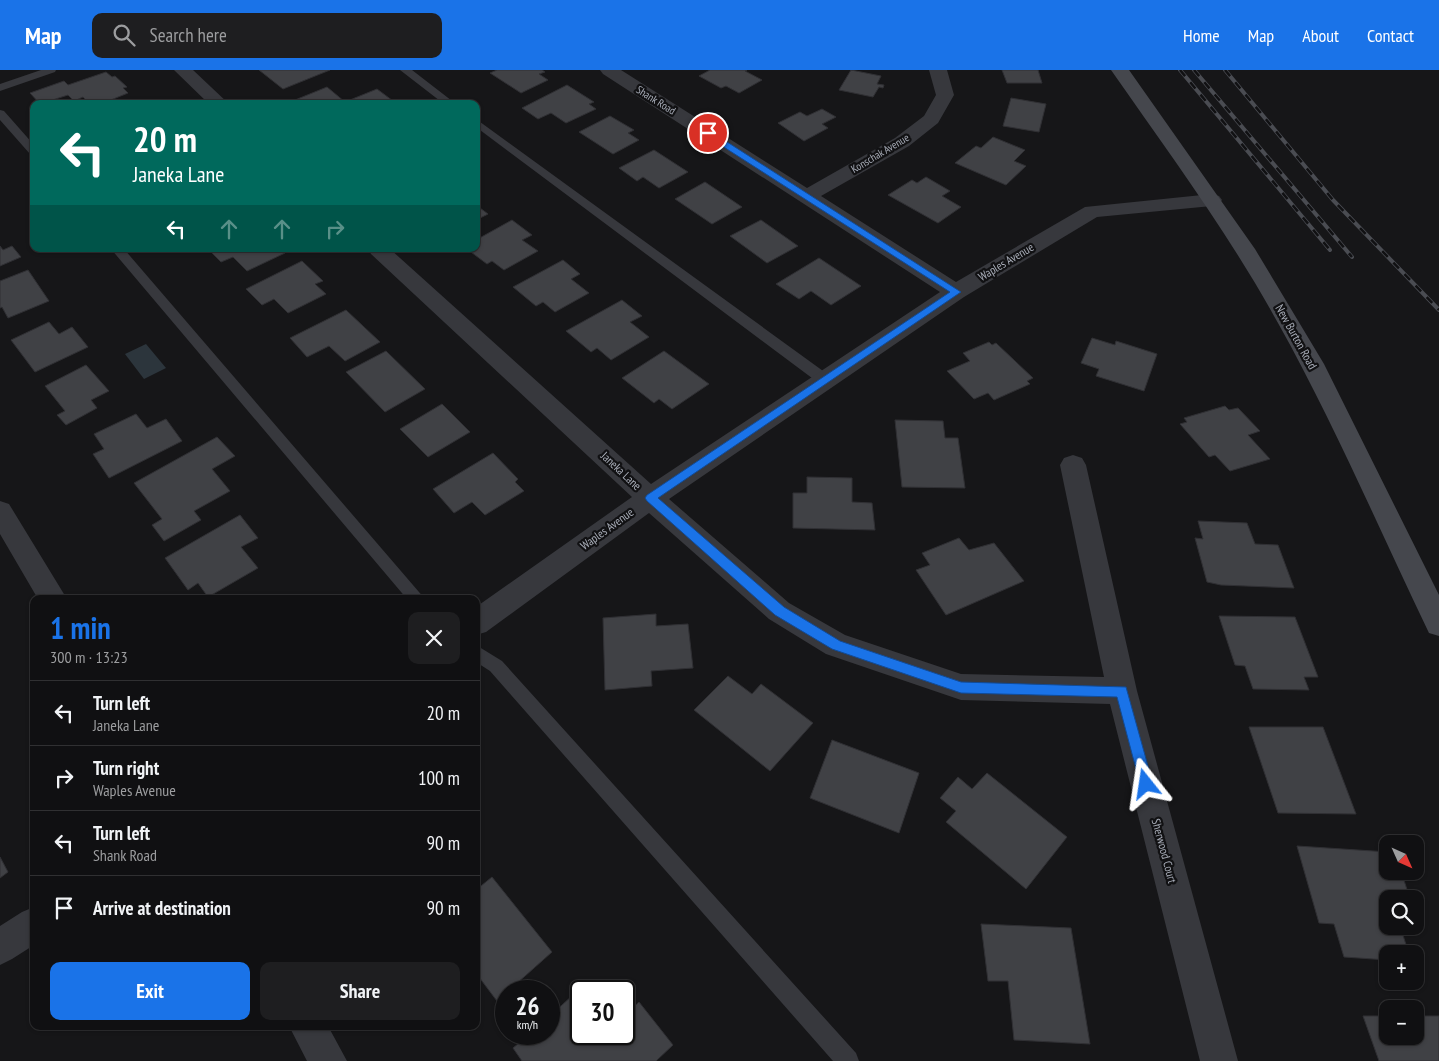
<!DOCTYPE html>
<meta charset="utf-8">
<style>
:root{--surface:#101012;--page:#1e1e20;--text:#f1f3f6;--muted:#9c9d9f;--line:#303032;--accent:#1a73e8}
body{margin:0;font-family:"PT Sans Narrow",sans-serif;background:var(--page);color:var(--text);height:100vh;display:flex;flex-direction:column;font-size:19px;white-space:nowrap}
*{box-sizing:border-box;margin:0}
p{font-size:16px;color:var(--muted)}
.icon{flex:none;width:28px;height:28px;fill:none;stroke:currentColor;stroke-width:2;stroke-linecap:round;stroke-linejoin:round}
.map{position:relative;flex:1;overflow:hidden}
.side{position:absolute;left:30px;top:525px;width:450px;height:435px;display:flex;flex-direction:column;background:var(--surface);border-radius:10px;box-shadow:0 1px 4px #0004,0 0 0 1px var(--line)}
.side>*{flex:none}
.hud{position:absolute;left:30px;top:30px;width:450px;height:152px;border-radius:10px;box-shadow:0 1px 4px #0004,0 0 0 1px var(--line);background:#00695c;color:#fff;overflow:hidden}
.needle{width:32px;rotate:135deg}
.fabs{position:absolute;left:1379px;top:765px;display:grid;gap:10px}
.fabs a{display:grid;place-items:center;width:45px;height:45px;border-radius:10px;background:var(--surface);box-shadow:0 1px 4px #0004,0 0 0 1px var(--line);font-size:25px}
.speed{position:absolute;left:495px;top:910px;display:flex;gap:10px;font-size:25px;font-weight:700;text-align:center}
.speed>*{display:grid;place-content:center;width:65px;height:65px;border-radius:50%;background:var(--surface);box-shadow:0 1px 4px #0004,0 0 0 1px var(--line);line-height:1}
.speed small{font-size:12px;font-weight:400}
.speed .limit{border:2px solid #111;border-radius:8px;background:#fff;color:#111}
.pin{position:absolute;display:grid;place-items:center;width:42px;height:42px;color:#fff;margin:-21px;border:2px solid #fff;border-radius:50%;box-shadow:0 1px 5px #0007}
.me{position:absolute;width:55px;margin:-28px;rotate:345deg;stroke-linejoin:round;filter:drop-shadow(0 0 4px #0008)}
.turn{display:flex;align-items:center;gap:18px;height:105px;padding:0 20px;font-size:22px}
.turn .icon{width:65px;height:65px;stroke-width:2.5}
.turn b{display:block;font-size:35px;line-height:42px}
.lanes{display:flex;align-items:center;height:48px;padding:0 20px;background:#0003;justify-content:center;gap:25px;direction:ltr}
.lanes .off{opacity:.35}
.round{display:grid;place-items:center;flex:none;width:52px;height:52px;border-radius:10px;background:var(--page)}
.head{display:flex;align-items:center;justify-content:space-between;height:85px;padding:0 20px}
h1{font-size:30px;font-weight:700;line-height:38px;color:var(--accent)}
.primary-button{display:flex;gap:10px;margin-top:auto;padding:10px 20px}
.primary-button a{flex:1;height:58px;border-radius:10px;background:var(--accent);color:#fff;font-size:20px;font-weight:700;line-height:58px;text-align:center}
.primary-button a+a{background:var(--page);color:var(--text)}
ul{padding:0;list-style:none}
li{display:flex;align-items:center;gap:15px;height:65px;padding:0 20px;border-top:1px solid var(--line)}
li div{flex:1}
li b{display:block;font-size:19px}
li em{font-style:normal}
header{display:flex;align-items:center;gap:30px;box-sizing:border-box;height:70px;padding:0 25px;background:var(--accent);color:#fff}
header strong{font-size:24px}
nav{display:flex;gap:28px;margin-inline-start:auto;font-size:18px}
.search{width:350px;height:45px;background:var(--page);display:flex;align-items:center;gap:12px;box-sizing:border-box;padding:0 18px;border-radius:10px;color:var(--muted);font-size:19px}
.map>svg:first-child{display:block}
.water{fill:#2c353c}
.building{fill:#404145;stroke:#303034}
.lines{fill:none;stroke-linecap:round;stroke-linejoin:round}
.lane{fill:#37383d;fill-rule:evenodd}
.street{fill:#37383d;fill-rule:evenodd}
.secondary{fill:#45474d;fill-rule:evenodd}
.rail-casing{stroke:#4a4c52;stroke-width:4}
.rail{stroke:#111113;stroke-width:2.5;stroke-dasharray:8;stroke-linecap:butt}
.route{fill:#1a73e8;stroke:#114b97}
.labels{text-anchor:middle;stroke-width:4.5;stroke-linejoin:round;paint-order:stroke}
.far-street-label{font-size:11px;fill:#a8adb8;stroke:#111113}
.street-label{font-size:12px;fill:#a8adb8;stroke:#111113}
</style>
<header>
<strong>Map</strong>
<div class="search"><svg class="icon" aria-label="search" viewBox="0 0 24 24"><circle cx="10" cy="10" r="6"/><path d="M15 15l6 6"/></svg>Search here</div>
<nav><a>Home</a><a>Map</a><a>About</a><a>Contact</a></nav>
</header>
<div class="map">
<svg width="1439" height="991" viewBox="0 0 1439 991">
<rect width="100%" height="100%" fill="#161618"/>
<!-- water -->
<path class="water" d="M 146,274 L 166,298 L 144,309 L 125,284 Z"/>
<!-- building -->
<path class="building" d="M 259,0 L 330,0 L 283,19 Z
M 497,0 L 542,0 L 545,2 L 539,4 L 548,10 L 521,23 L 490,3 Z
M 710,0 L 747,0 L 745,1 L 762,10 L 739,23 L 726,16 L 721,18 L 699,6 Z
M 851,0 L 881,6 L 877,14 L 884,15 L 883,18 L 879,17 L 873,27 L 839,20 Z
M 1002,0 L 1038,0 L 1042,13 L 1007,13 Z
M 106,2 L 112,7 L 115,6 L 127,17 L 123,18 L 128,23 L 101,34 L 90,34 L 83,27 L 74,31 L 68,25 L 40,34 L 30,23 L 64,11 L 68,15 Z
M 567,15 L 594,32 L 589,34 L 596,39 L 566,53 L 551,43 L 538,49 L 522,38 Z
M 327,17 L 345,32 L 377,19 L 393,31 L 385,34 L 299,34 L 295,30 Z
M 1011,28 L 1046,34 L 1039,62 L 1003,56 Z
M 822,39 L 836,47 L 822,54 L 828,58 L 804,71 L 778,53 L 800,42 L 807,46 Z
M 610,46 L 634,60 L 628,63 L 639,70 L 613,84 L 579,62 Z
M 993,67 L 1025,80 L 1014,91 L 1026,96 L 1006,115 L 955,93 L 976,76 L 981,78 Z
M 654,80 L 688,102 L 659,118 L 643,107 L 637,111 L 619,98 Z
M 926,107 L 950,121 L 942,126 L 961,137 L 938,153 L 888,125 L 912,110 L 917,113 Z
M 705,112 L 742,137 L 712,154 L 675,129 Z
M 476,135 L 488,144 L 476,150 Z
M 512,150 L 532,165 L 522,170 L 538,181 L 504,200 L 492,191 L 487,194 L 467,179 L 476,179 L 476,170 Z
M 761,150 L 798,176 L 767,193 L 730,166 Z
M 0,176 L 3,180 L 12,176 L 21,187 L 0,196 Z
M 208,179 L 280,179 L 285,183 L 247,201 L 233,187 L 221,192 Z
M 819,188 L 861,216 L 831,235 L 811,221 L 799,229 L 776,214 Z
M 563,190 L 580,204 L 571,209 L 589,223 L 555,242 L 543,232 L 536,236 L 513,217 Z
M 302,191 L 323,211 L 315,214 L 326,224 L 288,243 L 274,229 L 262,235 L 246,219 Z
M 28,200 L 49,231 L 8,248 L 2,237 L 0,238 L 0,211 Z
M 622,230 L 642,246 L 630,252 L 649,267 L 611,290 L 597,278 L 591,282 L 566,261 Z
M 346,240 L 380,272 L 345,291 L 329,276 L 307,287 L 290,268 Z
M 49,252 L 59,264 L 72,257 L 88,277 L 35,302 L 11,270 Z
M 1092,268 L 1115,275 L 1116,271 L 1157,284 L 1144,321 L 1096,306 L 1099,299 L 1081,293 Z
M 989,272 L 992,275 L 996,273 L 1033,308 L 1027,311 L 1030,314 L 994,330 L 988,323 L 974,329 L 947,301 L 970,291 L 963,283 Z
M 386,281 L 425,319 L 385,342 L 346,302 Z
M 664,281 L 709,314 L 672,339 L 659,329 L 654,333 L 622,308 Z
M 86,295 L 109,321 L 91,330 L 97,338 L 66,355 L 57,345 L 65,341 L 45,316 Z
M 442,334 L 470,362 L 428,387 L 400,359 Z
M 1225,336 L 1229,340 L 1238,338 L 1260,361 L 1248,365 L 1270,389 L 1230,401 L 1215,385 L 1209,387 L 1180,354 L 1187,352 L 1184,348 Z
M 136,344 L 147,358 L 166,349 L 182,371 L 109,408 L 93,384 L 104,379 L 94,364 Z
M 895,350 L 943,351 L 945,368 L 958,368 L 965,418 L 902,417 Z
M 217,367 L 235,386 L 212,399 L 230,421 L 194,441 L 201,450 L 164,471 L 152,455 L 162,449 L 134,413 Z
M 493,383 L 518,409 L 515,412 L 524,421 L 485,445 L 472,432 L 454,443 L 433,419 Z
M 807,407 L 852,408 L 852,432 L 872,433 L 875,460 L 793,458 L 793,423 L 807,423 Z
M 240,445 L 258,468 L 241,477 L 258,498 L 208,527 L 198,513 L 188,520 L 165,488 Z
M 1198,451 L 1247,453 L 1255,474 L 1278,475 L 1294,518 L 1221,515 L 1207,512 L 1195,468 L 1203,469 Z
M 959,468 L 969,480 L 994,473 L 1024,511 L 946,545 L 916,500 L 930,495 L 922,483 Z
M 656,544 L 656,556 L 688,554 L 693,598 L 651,601 L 652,616 L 605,620 L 603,548 Z
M 1219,546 L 1295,547 L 1318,607 L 1304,607 L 1309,620 L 1253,619 L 1245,596 L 1235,595 Z
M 728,606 L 752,624 L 761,614 L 813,653 L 770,701 L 694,640 Z
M 1249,657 L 1323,657 L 1356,744 L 1278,743 Z
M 832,670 L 919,703 L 899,763 L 810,728 Z
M 987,703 L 1067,767 L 1026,819 L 946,752 L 956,741 L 940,728 L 958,707 L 972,719 Z
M 1297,776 L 1388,782 L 1388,801 L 1401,801 L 1410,829 L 1388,829 L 1388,856 L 1400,856 L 1409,884 L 1388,884 L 1388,890 L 1344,887 L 1334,854 L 1319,853 Z
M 0,787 L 8,802 L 0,808 Z
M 492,807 L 552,882 L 497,931 L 476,903 L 476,820 Z
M 981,854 L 1071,858 L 1090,974 L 1014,970 L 1008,911 L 988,911 Z
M 574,924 L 581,934 L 581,964 L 624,964 L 624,946 L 639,932 L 673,975 L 656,991 L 522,991 L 513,978 L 530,964 L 549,964 L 549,947 Z
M 1363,946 L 1388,946 L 1388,966 L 1415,966 L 1415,946 L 1439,946 L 1439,991 L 1379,991 Z"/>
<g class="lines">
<!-- lane -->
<path class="lane" d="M 41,0 L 56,0 L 55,2 L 0,21 L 0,14 Z
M 400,0 L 412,0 L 456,34 L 444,34 Z
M 0,40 L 4,41 L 34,75 L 34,85 L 30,84 L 0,50 Z
M 476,49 L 830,306 L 832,310 L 830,314 L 820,314 L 476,57 Z
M 111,179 L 124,179 L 425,529 L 407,529 Z
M 476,575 L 502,591 L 856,983 L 859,991 L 833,991 L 490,601 L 476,592 Z"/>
<!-- street -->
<path class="street" d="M 174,0 L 193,0 L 229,34 L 209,34 Z
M 600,0 L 621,0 L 807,118 L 895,68 L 924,46 L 936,25 L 929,0 L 947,0 L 954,25 L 938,53 L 909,76 L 821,126 L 956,212 L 1085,137 L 1212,124 L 1219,126 L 1222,130 L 1219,134 L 1212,136 L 1097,147 L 964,227 L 669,429 L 789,533 L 845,565 L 961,604 L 1104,607 L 1060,395 L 1064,388 L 1073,385 L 1082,388 L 1086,395 L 1137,621 L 1238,991 L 1200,991 L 1110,634 L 961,630 L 826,584 L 769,549 L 649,443 L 486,562 L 476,565 L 476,537 L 632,427 L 371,184 L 368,179 L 390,179 L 651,414 L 940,222 L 603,4 Z
M 0,431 L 9,434 L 67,529 L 38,529 L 0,464 Z
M 34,837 L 34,875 L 12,889 L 0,895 L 0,856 L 22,842 Z
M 289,956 L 328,956 L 347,991 L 307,991 Z"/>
<!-- secondary -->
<path class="secondary" d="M 1111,0 L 1129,0 L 1255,179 L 1324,294 L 1439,525 L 1439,566 L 1429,563 C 1379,459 1334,353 1278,253 C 1229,164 1169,83 1111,0 Z"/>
<defs>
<path id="rail" d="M 1180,0 L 1330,180
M 1194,0 L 1352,187
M 1225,0 L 1333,130 L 1439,240"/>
</defs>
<!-- rail casing -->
<use href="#rail" class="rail-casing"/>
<!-- rail -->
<use href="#rail" class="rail"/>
</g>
<!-- route -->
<path class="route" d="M 705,61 L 710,61 L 961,222 L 658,428 L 784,537 L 840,571 L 961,612 L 1126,617 L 1153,714 L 1151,718 L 1146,720 L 1142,718 L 1140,714 L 1117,627 L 961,623 L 832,579 L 775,545 L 647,431 L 645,428 L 647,425 L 950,222 L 705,65 Z"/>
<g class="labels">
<!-- far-street labels -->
<g class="far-street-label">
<text transform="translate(656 30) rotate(32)" y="4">Shank Road</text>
<text transform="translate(880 83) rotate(-31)" y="4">Konschak Avenue</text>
</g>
<!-- street labels -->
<g class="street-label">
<text transform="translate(1006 192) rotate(-31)" y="4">Waples Avenue</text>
<text transform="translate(1296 267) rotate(61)" y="4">New Burton Road</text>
<text transform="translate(621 401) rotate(43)" y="4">Janeka Lane</text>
<text transform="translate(607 459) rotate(-36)" y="4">Waples Avenue</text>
<text transform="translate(1164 781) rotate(75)" y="4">Sherwood Court</text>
</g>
</g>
</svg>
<div class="fabs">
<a><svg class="needle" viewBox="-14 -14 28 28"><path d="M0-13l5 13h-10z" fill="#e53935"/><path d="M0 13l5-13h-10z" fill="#9c9d9f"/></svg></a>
<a><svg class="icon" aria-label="search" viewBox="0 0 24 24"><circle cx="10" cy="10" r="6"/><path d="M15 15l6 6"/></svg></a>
<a>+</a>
<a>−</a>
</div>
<div class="speed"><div>26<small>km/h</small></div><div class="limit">30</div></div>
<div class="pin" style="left:708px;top:63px;background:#d93025"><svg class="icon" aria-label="arrive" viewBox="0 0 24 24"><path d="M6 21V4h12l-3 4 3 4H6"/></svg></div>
<svg class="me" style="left:1146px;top:714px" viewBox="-20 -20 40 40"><path d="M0-17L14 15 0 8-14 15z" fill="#1a73e8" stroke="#fff" stroke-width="4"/></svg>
<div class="hud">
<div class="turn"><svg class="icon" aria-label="left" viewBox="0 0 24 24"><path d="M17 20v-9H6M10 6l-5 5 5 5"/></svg><div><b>20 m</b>Janeka Lane</div></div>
<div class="lanes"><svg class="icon" aria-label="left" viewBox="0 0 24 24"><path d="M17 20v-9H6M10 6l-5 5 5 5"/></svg><svg class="icon off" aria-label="ahead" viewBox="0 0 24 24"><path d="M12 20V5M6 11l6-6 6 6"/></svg><svg class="icon off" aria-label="ahead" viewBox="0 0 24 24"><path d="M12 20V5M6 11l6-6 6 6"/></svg><svg class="icon off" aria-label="right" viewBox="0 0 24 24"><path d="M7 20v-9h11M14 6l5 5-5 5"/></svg></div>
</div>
<section class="side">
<div class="head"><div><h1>1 min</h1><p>300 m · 13:23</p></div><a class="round"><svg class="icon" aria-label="close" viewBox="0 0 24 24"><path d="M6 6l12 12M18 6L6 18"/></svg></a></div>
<ul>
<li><svg class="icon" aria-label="left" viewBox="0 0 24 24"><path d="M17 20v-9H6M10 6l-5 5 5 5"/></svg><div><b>Turn left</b><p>Janeka Lane</p></div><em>20 m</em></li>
<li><svg class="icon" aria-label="right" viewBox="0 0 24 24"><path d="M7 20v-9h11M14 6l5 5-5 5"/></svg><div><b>Turn right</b><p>Waples Avenue</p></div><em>100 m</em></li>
<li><svg class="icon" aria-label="left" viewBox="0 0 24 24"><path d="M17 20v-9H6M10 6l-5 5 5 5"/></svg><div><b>Turn left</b><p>Shank Road</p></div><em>90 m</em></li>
<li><svg class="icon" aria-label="arrive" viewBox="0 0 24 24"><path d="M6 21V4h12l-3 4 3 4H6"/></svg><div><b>Arrive at destination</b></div><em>90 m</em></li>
</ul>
<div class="primary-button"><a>Exit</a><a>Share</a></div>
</section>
</div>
